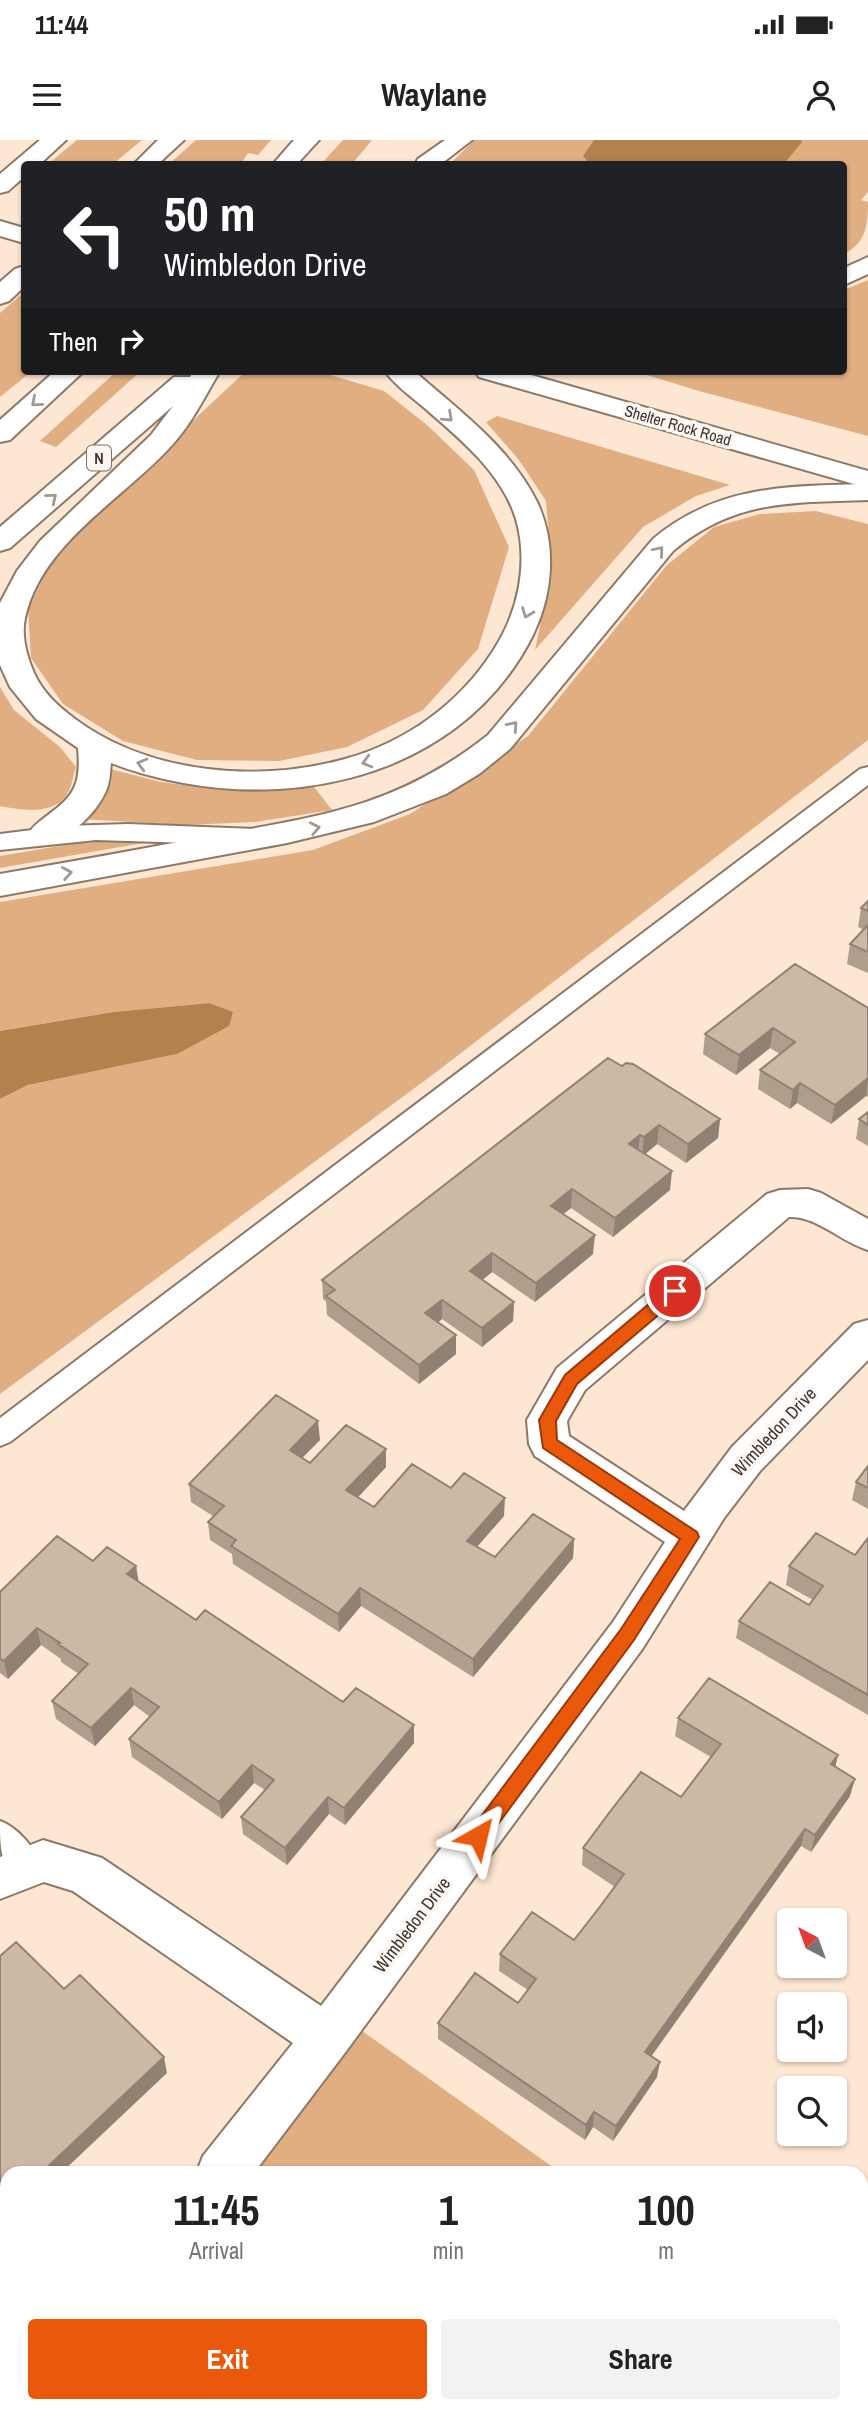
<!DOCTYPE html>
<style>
:root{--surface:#fff;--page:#f2f2f2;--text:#222;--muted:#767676;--accent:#ea580c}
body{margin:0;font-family:"Archivo Narrow",sans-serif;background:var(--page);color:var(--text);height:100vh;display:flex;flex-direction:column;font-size:26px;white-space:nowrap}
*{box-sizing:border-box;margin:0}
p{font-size:23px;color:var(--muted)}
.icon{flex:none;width:38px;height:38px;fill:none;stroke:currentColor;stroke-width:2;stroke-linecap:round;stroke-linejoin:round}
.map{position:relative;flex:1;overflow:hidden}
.sheet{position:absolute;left:0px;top:2026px;width:868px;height:247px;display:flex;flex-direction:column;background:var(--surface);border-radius:21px 21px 0 0;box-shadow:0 2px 5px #0004}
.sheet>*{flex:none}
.hud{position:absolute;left:21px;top:21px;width:826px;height:214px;border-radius:7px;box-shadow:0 2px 5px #0004;background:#202124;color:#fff;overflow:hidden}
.needle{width:46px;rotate:319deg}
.buttons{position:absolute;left:777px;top:1768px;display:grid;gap:14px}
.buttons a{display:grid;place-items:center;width:70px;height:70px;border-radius:7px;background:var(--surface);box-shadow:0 2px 5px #0004;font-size:35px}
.pin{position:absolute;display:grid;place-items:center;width:60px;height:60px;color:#fff;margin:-30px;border:4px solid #fff;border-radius:50%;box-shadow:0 2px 7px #0007}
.me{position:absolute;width:77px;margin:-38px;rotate:37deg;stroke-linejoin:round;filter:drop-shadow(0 0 5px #0008)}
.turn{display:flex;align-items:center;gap:24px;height:147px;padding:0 28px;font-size:32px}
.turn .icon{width:91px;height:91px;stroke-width:2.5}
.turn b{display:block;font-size:49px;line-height:60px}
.then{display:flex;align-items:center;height:66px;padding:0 28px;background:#0003;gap:14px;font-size:26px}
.eta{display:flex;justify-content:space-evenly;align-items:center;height:119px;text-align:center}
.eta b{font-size:42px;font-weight:800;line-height:49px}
.primary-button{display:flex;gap:14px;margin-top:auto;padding:14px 28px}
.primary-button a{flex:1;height:80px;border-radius:7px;background:var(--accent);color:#fff;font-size:28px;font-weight:800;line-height:80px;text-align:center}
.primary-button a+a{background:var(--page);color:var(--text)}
.status{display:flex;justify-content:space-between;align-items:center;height:49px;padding:0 35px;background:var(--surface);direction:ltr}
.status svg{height:19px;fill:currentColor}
header{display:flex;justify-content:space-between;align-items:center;height:91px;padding:0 28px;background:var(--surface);font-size:32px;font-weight:800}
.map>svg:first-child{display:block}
.green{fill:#e0ae80}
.water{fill:#b3804e}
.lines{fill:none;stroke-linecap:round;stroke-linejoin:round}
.lane-casing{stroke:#8d7967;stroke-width:4}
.street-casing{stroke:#8d7967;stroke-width:4}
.secondary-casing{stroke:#8d7967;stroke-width:4}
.highway-casing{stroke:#8d7967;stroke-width:4}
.lane{fill:#fff;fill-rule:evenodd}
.street{fill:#fff;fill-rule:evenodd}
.secondary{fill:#fff;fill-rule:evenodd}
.highway{fill:#fff;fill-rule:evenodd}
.wall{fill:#b09e8d}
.shaded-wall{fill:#908173}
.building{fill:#cdb8a4;stroke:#908173;stroke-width:2}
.oneway{stroke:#9f9a96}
.route{fill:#ea580c;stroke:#983908;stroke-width:2}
.labels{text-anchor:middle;stroke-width:7;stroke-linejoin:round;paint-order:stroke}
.far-street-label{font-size:16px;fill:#3f362e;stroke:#fcf7f3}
.shield{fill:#fcf7f3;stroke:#787069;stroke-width:2}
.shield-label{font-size:16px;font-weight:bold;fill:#3f362e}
.street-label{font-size:18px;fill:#3f362e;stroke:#fcf7f3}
</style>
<div class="status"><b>11:44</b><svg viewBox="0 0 49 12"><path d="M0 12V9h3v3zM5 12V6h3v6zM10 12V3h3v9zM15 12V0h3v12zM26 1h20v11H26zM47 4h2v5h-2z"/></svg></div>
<header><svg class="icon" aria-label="menu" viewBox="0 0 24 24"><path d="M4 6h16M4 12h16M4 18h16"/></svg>Waylane<svg class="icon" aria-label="person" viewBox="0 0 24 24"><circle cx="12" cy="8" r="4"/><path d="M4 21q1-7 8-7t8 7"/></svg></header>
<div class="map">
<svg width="868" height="2272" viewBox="0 0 868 2272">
<rect width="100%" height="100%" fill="#fde6d2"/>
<!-- green -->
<path class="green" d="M 77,0 L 142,0 L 113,24 L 48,24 Z
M 196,0 L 271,0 L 258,15 L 248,13 L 241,24 L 169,24 Z
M 343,0 L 372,0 L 352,24 L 321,24 Z
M 474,0 L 868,0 L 868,52 L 861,60 L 868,62 C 868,85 866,103 844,114 L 844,24 L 450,24 Z
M 868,140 L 868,296 L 699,251 L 634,231 L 844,231 L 844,150 Z
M 24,152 L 24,231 L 32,231 L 0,257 L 0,173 Z
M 117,231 L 141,231 L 56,307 L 40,301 Z
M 246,231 L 317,231 L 384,251 L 427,285 L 474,330 L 509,407 L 478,509 L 423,570 L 347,607 L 279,621 L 197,620 L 123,601 L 63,564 L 31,518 L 28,469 L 55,414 L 107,361 Z
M 497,276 L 730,345 L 696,356 L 643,387 L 535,510 L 552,428 L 546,361 L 519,320 L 486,282 Z
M 816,371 L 868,384 L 868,600 L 435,933 L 0,1254 L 0,959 L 28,945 L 177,914 L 233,873 L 209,863 L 113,872 L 0,891 L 0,762 L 313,710 L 410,674 L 528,596 L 667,425 L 714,387 L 760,374 Z
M 0,547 L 14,570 L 60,607 L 76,627 C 73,635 72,647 67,654 C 54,676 20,670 0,666 Z
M 106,628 L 161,642 L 231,651 L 311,643 L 332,670 L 255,682 L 186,685 L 80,679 Z
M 144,699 L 143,703 L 0,728 L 0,716 L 77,703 Z
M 344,1878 L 561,2033 L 221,2034 Z
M 145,2266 L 805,2266 L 813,2272 L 153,2272 Z"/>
<!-- water -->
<path class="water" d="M 594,0 L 801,0 L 802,2 L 784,24 L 590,24 L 583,16 Z
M 209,863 L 233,872 L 229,886 L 177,914 L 28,945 L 0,959 L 0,891 L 113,872 Z
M 349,2266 L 467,2266 L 474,2272 L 345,2272 Z"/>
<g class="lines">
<defs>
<path id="lane" d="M 868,627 L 868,645 L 10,1302 L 0,1306 L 0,1278 L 860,629 Z
M 128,684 L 255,689 L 263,692 L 267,697 L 263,702 L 255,705 L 96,700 L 0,710 L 0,694 L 64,686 Z
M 0,1681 C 19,1688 35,1709 44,1728 L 39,1739 L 27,1743 C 0,1731 0,1710 0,1681 Z"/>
<path id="street" d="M 808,1049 L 821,1053 L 868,1079 L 868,1110 C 841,1102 817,1076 789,1077 L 585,1250 L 567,1281 L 569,1296 L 684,1371 L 732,1307 L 854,1184 L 868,1180 L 868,1220 L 760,1331 L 724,1378 L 643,1508 L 344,1914 L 253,2034 L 196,2034 L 203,2016 L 293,1903 L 73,1751 L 44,1742 L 0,1759 L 0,1717 L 43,1700 L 102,1718 L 321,1866 L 613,1482 L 665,1402 L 535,1316 L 529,1304 L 527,1280 L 557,1228 L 767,1054 L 780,1050 Z
M 8,2266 L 64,2266 L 61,2272 L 5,2272 Z"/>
<path id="secondary" d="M 40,0 L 66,0 L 40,24 L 24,24 L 24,37 L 8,51 L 0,53 L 0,34 Z
M 0,81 L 24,88 L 24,103 L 0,96 Z
M 475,231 L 517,231 L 868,331 L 868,348 L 479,237 Z"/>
<path id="highway" d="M 158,0 L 184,0 L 158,24 L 134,24 Z
M 294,0 L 319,0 L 297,24 L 273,24 Z
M 445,0 L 472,0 L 441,24 L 415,24 L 418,19 Z
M 868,117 L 868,134 L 844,145 L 844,128 Z
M 24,126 L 24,147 L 9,161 L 0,164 L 0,142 L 15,129 Z
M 55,231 L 84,231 L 10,300 L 0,302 L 0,280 Z
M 194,231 L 220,231 C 205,256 192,283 173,304 C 124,359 42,402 25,478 C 21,496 27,517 34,533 C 43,553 58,566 75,579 C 149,634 258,643 345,619 C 406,602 459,564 493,511 C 518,473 529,424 516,379 C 501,331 458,297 421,265 C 409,255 394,244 385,231 L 414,231 C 458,270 510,307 537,362 C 557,404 553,454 533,495 C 456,649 260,680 111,623 C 110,633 110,642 106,651 C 95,676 61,709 32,701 L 28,694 C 33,686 40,681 48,675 C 76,655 81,642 78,608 L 36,579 L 10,547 L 0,525 L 0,463 L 17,431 L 40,401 L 151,295 L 173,266 L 10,408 L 0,411 L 0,387 L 174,237 L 190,237 Z
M 868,344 L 868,360 C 792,363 735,359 673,411 L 510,609 L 479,634 L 446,654 L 374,682 L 287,703 L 0,756 L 0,734 C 69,722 137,710 205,697 C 316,677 396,668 488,595 L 653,399 C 717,345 788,346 868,344 Z"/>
</defs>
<!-- lane casing -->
<use href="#lane" class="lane-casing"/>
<!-- street casing -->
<use href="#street" class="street-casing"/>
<!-- secondary casing -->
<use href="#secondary" class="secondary-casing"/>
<!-- highway casing -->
<use href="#highway" class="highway-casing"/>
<!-- lane -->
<use href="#lane" class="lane"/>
<!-- street -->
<use href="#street" class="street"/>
<!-- secondary -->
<use href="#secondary" class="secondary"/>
<!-- highway -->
<use href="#highway" class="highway"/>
</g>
<!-- wall -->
<path class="wall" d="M 868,761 L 868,833 L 847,824 L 850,804 L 864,790 L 858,787 L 861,768 Z
M 868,868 L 868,957 L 866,956 L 831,984 L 797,963 L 790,969 L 758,949 L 760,930 L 780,914 L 770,908 L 736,935 L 703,914 L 705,894 Z
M 622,926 L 720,979 L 718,998 L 686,1023 L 657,1004 L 645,1014 L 670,1050 L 613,1097 L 571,1068 L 563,1074 L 593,1114 L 535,1162 L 492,1132 L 482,1140 L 514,1162 L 513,1181 L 482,1207 L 442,1179 L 438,1182 L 456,1195 L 456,1214 L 419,1244 L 327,1175 L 326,1161 L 323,1159 L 322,1140 Z
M 868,972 L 868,1006 L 856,999 L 859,979 Z
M 320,1300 L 302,1318 L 310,1323 L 386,1309 L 386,1327 L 358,1357 L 374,1367 L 451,1348 L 504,1376 L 477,1407 L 495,1417 L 574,1399 L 573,1418 L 473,1537 L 361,1466 L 339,1492 L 233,1424 L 232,1414 L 210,1400 L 208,1382 L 213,1376 L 191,1362 L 189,1344 Z
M 868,1326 L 868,1369 L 852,1360 L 856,1342 Z
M 868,1398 L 868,1575 L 736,1498 L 739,1481 L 809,1465 L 813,1460 L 786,1445 L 789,1426 L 855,1415 Z
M 93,1421 L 136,1426 L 138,1441 L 196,1480 L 414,1603 L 345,1685 L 329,1674 L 287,1725 L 243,1694 L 241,1677 L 265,1650 L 254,1643 L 222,1679 L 132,1617 L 129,1599 L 150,1577 L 134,1565 L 95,1606 L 56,1579 L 52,1561 L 79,1534 L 61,1522 L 61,1519 L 41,1505 L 8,1539 L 0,1533 L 0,1452 Z
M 678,1578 L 838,1615 L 835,1627 L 850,1656 L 811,1712 L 801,1706 L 651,1916 L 657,1937 L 613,2001 L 593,1987 L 585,2000 L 438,1899 L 438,1883 L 518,1863 L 528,1850 L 499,1831 L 500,1814 L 574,1800 L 599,1768 L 615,1747 L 582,1725 L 583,1708 L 681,1657 L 711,1617 L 675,1596 Z"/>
<!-- shaded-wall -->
<path class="shaded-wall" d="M 773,888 L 770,908 L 736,935 L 739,915 Z
M 868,938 L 866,956 L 831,984 L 835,965 Z
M 800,943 L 797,963 L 790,969 L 793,950 Z
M 720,979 L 718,998 L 686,1023 L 688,1004 Z
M 659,985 L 657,1004 L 642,1017 L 644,997 Z
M 640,995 L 638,1014 L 629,1004 Z
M 672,1031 L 670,1050 L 613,1097 L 615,1078 Z
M 572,1049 L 571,1068 L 550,1085 L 551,1066 Z
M 595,1095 L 593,1114 L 535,1162 L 536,1143 Z
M 492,1113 L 492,1132 L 470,1150 L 470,1131 Z
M 442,1160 L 442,1179 L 425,1192 L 425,1173 Z
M 514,1162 L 513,1181 L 482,1207 L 482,1188 Z
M 456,1195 L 456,1214 L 419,1244 L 419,1225 Z
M 318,1281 L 320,1300 L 291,1329 L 290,1310 Z
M 386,1309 L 386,1327 L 347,1369 L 346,1350 Z
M 505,1358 L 504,1376 L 466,1419 L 467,1401 Z
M 574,1399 L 573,1418 L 473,1537 L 473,1519 Z
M 136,1426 L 139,1444 L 127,1434 Z
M 360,1448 L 361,1466 L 339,1492 L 338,1474 Z
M 37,1488 L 41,1505 L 8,1539 L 4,1521 Z
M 131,1548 L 134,1565 L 95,1606 L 91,1588 Z
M 414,1585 L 414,1603 L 345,1685 L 344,1668 Z
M 838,1615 L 834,1632 L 831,1624 Z
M 252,1625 L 254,1643 L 222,1679 L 219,1662 Z
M 855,1639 L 850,1656 L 811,1712 L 815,1695 Z
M 328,1657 L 329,1674 L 287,1725 L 285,1708 Z
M 805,1689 L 801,1706 L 643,1928 L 645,1912 Z
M 164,1917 L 167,1933 L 60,2034 L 40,2034 Z
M 660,1922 L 657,1937 L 613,2001 L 616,1986 Z
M 594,1972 L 593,1987 L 585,2000 L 586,1985 Z
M 7,2065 L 7,2084 L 0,2090 L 0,2071 Z"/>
<!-- building -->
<path class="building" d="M 868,761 L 868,771 L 861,768 Z
M 868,785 L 868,812 L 850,804 Z
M 795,824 L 868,868 L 868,938 L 835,965 L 800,943 L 793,950 L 760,930 L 795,902 L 773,888 L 739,915 L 705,894 Z
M 608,918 L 622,926 L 626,923 L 633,924 L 720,979 L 688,1004 L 659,985 L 644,997 L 640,995 L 629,1004 L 672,1031 L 615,1078 L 572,1049 L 551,1066 L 595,1095 L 536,1143 L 492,1113 L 470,1131 L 514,1162 L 482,1188 L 442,1160 L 425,1173 L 456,1195 L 419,1225 L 326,1156 L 335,1150 L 322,1140 Z
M 868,972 L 868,985 L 859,979 Z
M 276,1255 L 318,1281 L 290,1310 L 310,1323 L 346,1285 L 386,1309 L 346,1350 L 374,1367 L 412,1324 L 451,1348 L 464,1333 L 505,1358 L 467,1401 L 495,1417 L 533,1374 L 574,1399 L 473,1519 L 360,1448 L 338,1474 L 231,1406 L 236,1400 L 208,1382 L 224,1366 L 189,1344 Z
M 868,1326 L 868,1348 L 856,1342 Z
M 816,1393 L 855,1415 L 868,1398 L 868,1555 L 739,1481 L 770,1442 L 809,1465 L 823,1446 L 789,1426 Z
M 57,1396 L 93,1421 L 107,1407 L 136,1426 L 127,1434 L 196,1480 L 205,1470 L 343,1562 L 356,1548 L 414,1585 L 344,1668 L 328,1657 L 285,1708 L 241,1677 L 274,1640 L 252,1625 L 219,1662 L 129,1599 L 159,1567 L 131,1548 L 91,1588 L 52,1561 L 88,1524 L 58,1504 L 60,1503 L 37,1488 L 4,1521 L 0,1519 L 0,1452 Z
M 709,1538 L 838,1615 L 831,1624 L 855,1639 L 815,1695 L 805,1689 L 645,1912 L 660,1922 L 616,1986 L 594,1972 L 586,1985 L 438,1883 L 475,1833 L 518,1863 L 536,1839 L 500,1814 L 532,1772 L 574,1800 L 599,1768 L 624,1734 L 583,1708 L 612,1669 L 641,1632 L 681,1657 L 721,1604 L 678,1578 Z
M 16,1802 L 64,1849 L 80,1835 L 164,1917 L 40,2034 L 7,2034 L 7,2065 L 0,2071 L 0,1816 Z"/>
<!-- one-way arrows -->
<defs><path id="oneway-chevron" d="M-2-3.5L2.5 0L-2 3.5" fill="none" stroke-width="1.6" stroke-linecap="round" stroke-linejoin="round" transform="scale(1.75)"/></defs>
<g class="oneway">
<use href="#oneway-chevron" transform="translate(36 262) rotate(139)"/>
<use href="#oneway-chevron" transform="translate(448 277) rotate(43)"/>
<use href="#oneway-chevron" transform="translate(52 358) rotate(-40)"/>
<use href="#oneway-chevron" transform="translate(659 411) rotate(-50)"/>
<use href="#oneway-chevron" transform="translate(527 473) rotate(111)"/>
<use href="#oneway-chevron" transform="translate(513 586) rotate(-49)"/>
<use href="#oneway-chevron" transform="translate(367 622) rotate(165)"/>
<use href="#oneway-chevron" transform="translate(142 624) rotate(-165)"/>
<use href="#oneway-chevron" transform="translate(315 688) rotate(-11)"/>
<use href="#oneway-chevron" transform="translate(67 733) rotate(-10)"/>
</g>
<!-- route -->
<path class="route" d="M 675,1145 L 681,1147 L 683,1151 L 681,1156 L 577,1244 L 556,1281 L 557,1300 L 697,1392 L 699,1397 L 634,1500 L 484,1703 L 478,1705 L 471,1703 L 468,1696 L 471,1690 L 621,1489 L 680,1399 L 543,1308 L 539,1280 L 565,1235 L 669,1147 Z"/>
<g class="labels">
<!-- far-street labels -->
<g class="far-street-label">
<text transform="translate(678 285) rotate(16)" y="6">Shelter Rock Road</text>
</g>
<!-- shield labels -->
<rect class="shield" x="87" y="305.5" width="24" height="25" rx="5"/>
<g class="shield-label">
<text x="99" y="324">N</text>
</g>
<!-- street labels -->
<g class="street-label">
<text transform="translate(774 1292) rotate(-47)" y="6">Wimbledon Drive</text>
<text transform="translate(412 1785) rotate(-53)" y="6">Wimbledon Drive</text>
</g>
</g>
</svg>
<div class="buttons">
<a><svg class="needle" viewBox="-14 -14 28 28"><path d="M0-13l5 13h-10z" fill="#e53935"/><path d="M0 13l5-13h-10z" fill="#767676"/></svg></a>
<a><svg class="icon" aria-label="sound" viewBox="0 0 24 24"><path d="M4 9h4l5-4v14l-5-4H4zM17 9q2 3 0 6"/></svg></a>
<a><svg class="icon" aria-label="search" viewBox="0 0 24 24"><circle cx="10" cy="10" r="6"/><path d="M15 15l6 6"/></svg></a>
</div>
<div class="pin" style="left:675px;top:1151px;background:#d93025"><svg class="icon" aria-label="arrive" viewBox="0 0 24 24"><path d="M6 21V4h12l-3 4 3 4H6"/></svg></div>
<svg class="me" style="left:478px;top:1696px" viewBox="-20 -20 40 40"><path d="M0-17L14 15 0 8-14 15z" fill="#ea580c" stroke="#fff" stroke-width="4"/></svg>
<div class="hud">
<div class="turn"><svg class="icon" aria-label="left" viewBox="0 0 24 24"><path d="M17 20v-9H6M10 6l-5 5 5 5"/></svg><div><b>50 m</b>Wimbledon Drive</div></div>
<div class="then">Then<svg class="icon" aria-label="right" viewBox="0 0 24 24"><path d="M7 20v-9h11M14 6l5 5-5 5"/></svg></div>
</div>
<section class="sheet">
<div class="eta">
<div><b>11:45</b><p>Arrival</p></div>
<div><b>1</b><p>min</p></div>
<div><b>100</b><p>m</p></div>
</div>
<div class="primary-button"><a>Exit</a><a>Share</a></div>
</section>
</div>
